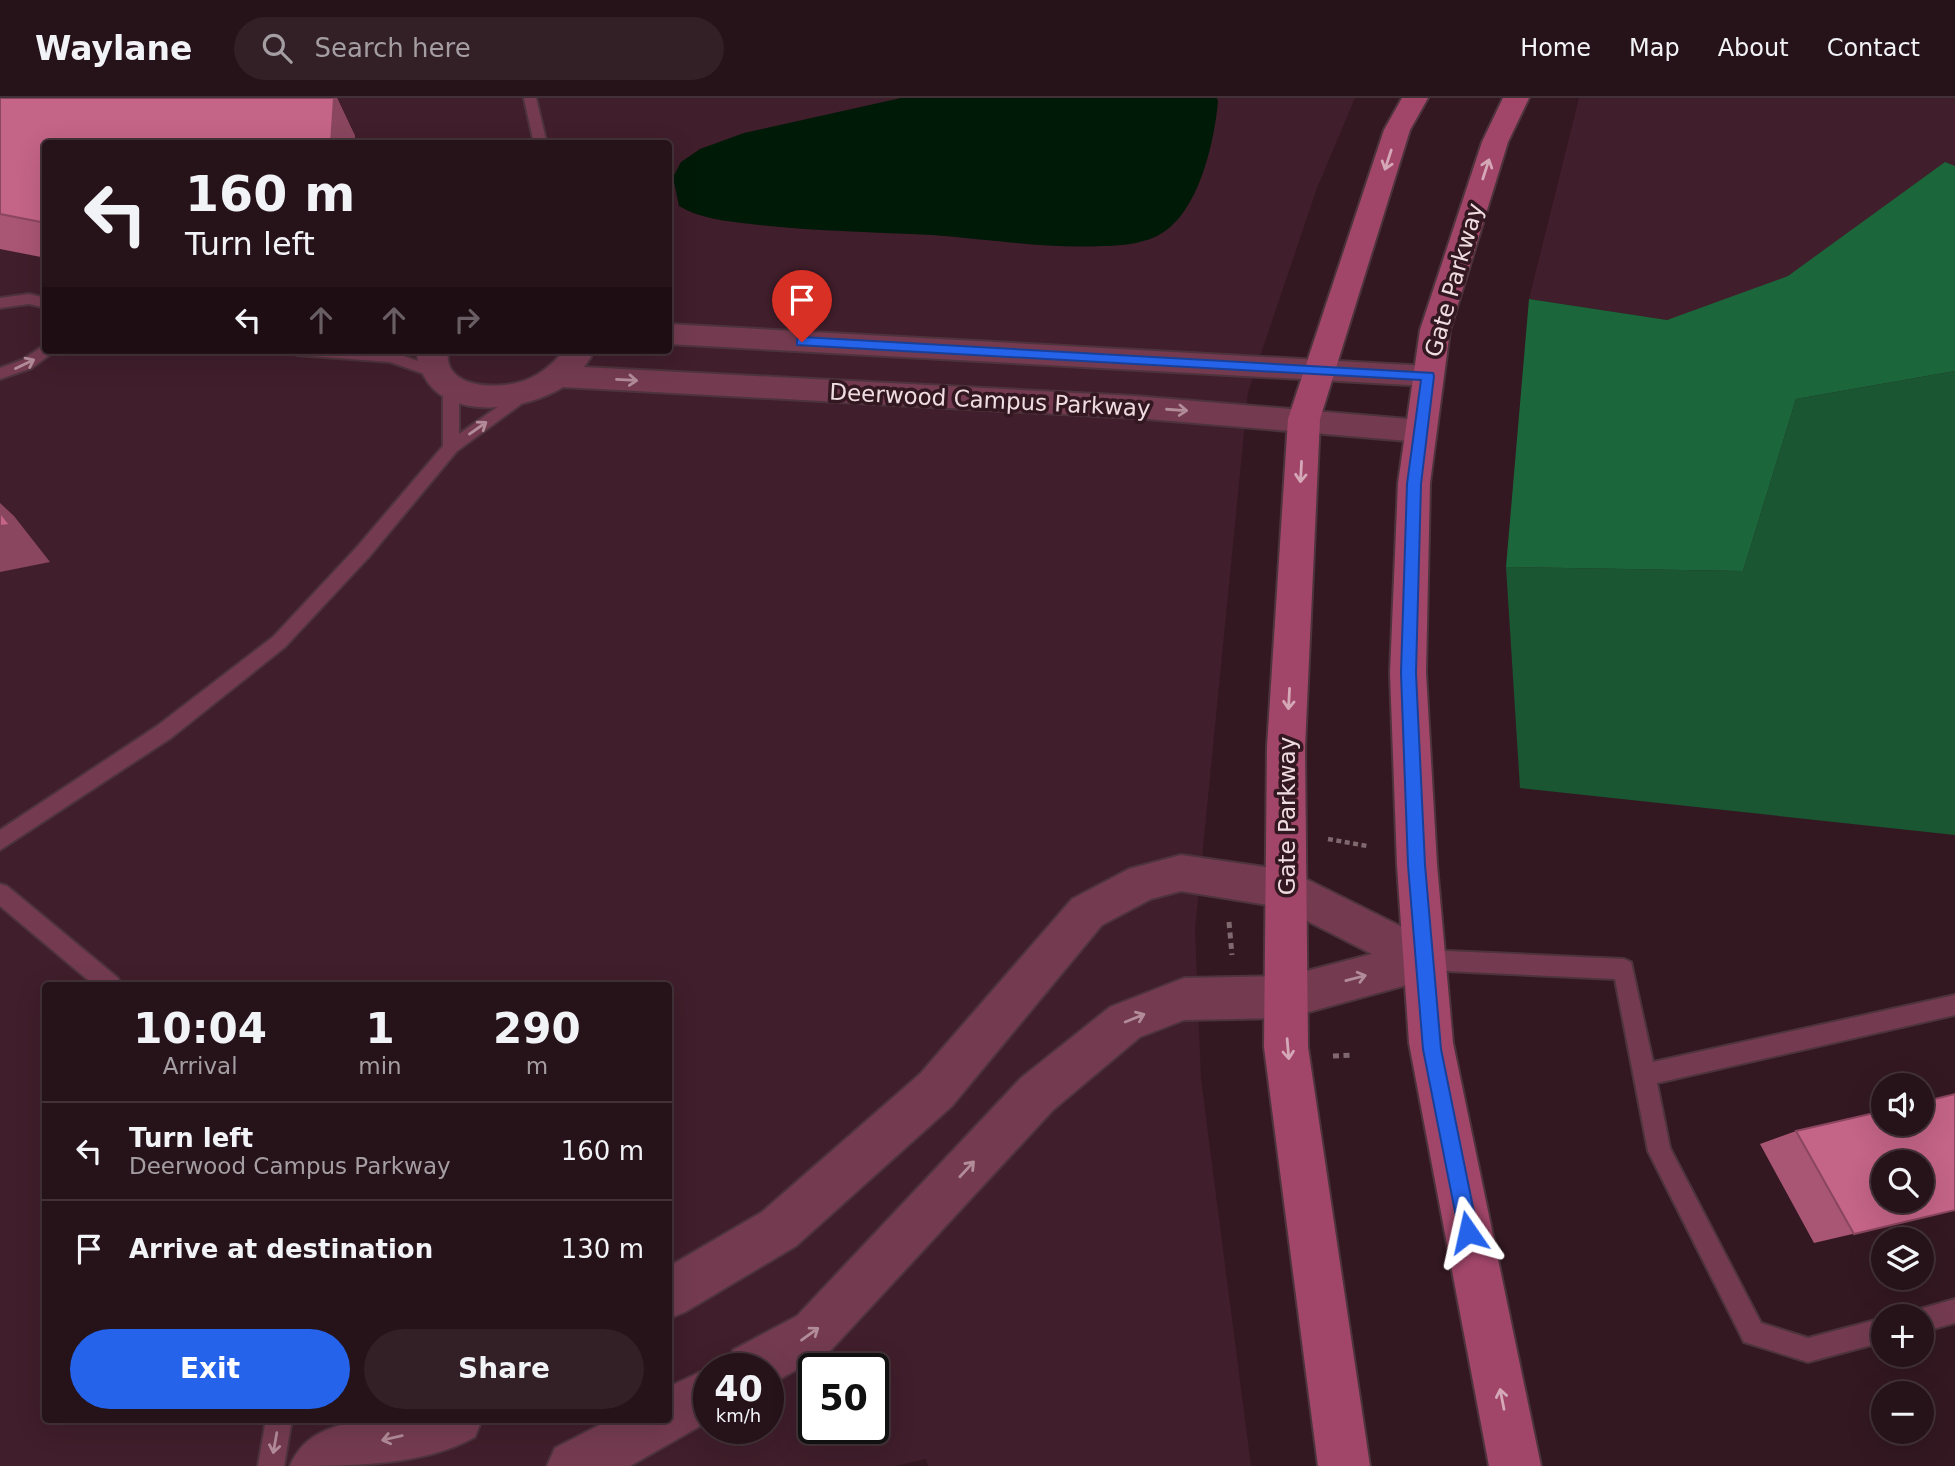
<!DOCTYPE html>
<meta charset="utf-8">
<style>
:root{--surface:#261219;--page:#322026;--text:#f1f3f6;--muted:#a49ea2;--line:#423238;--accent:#2563eb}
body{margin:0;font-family:"DejaVu Sans",sans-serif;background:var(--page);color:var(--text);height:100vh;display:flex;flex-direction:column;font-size:26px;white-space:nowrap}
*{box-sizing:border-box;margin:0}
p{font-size:23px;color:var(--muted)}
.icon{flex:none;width:38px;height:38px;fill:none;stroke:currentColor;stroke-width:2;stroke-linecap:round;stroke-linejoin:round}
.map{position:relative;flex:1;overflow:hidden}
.sheet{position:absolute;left:42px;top:884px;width:630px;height:441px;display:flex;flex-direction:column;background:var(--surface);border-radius:7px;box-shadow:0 7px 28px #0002,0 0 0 2px var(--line)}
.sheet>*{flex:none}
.guide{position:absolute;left:42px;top:42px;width:630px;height:214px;border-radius:7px;box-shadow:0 7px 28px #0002,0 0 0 2px var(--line);background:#261219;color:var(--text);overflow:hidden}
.fabs{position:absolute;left:1871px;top:975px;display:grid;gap:14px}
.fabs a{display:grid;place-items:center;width:63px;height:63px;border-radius:50%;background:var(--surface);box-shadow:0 7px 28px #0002,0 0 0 2px var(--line);font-size:35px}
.speed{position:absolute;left:693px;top:1255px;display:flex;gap:14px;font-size:35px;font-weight:700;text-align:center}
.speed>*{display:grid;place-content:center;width:91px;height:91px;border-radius:50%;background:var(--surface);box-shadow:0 7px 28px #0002,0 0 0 2px var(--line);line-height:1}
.speed small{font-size:18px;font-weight:400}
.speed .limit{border:4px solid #111;border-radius:10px;background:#fff;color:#111}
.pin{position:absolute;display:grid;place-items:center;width:60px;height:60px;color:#fff;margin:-72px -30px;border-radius:50% 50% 50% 0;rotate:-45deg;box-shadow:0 0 7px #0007}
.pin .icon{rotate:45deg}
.me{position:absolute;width:77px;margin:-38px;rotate:349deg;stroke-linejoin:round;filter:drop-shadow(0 0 5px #0008)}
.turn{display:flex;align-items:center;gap:24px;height:147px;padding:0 28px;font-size:32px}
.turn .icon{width:91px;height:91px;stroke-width:2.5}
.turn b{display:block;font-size:49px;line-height:60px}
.lanes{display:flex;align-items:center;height:66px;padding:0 28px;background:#0003;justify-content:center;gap:35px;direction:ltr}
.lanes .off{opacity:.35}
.eta{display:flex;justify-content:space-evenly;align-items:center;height:119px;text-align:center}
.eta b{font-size:42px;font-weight:800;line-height:49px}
.primary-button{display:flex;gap:14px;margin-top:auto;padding:14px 28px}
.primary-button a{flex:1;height:80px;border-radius:42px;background:var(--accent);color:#fff;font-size:28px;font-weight:800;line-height:80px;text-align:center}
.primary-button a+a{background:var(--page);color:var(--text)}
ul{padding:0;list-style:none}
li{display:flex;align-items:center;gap:21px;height:98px;padding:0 28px;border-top:2px solid var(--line)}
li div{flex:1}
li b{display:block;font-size:26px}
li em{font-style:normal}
header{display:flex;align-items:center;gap:42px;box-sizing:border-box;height:98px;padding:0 35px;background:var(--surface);border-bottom:2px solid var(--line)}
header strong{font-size:33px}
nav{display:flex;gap:38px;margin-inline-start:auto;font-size:24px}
.search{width:490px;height:63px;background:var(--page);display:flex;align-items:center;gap:18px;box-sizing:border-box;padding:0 24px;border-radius:38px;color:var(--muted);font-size:26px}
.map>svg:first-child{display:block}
.built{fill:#401e2b;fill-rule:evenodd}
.green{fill:#1a5632}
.forest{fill:#1b663a}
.water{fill:#001a08}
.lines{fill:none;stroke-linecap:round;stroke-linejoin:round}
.service-casing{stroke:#4d333c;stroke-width:4}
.minor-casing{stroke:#4d333c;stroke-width:4}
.secondary-casing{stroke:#4d333c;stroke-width:4}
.path-far1{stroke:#80686f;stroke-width:4.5;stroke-dasharray:5 3.5;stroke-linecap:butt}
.path{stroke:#80686f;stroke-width:5;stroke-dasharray:6 4.5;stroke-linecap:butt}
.service{fill:#743b50;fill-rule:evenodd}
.minor{fill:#743b50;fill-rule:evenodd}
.secondary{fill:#a14669;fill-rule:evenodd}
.wall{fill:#a95674}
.shaded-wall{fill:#89465e}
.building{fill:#c46487;stroke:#89465e;stroke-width:2;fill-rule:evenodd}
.oneway{stroke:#d4a8b7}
.oneway2{stroke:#b28c98}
.route{fill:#2563eb;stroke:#184099;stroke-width:2}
.labels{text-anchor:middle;stroke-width:7;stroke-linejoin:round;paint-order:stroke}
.street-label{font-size:23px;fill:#efdce1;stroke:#331821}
</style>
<header>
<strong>Waylane</strong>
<div class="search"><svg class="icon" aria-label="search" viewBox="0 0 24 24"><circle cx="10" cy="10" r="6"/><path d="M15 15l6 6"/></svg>Search here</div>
<nav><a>Home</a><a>Map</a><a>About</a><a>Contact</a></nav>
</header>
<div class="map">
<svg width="1955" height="1368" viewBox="0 0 1955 1368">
<rect width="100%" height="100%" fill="#331821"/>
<!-- built -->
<path class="built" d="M 0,0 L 1355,0 L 1317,90 L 1248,294 L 1195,831 L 1201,981 L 1251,1368 L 928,1368 L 926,1361 L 895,1368 L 0,1368 ZM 46,46 L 668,46 L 668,252 L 46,252 ZM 46,887 L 668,887 L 668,1321 L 46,1321 ZM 709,1270 L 768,1270 L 768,1330 L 709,1330 ZM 814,1270 L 873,1270 L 873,1330 L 814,1330 Z
M 1579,0 L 1955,0 L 1955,209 L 1667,222 L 1529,201 Z"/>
<!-- green -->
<path class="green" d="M 1955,273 L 1955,737 L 1520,690 L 1506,469 L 1743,473 L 1796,301 Z"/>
<!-- forest -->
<path class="forest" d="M 1945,64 L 1955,68 L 1955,273 L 1796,301 L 1743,473 L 1506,469 L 1529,201 L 1667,222 L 1788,178 Z"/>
<!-- water -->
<path class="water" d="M 901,0 L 1217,0 L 1218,4 C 1214,45 1198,120 1155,139 C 1139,146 1119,148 1102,148 C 1046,151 988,141 932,137 C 872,134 811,133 751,126 C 726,123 701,121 679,108 L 673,79 L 681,64 L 700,51 L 744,35 Z"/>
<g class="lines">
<defs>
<path id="service" d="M 524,0 L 536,0 L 547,46 L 534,46 Z
M 29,196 L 46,200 L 46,210 L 29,206 L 0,210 L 0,200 Z
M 43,248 L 46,248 L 46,252 L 56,252 L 32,270 L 0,281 L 0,270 L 22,262 Z
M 289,252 L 392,254 L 441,271 L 444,275 L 436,280 L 390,264 L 297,257 Z
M 451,284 L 459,289 L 459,336 L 526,289 L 536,289 L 539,293 L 457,353 L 369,459 L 285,549 L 171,640 L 0,752 L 0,732 L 157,628 L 273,539 L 357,449 L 443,348 L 443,289 Z
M 0,786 L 7,788 L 118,880 L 121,887 L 94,887 L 0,808 Z
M 1425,852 L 1624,861 L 1631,864 L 1653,964 L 1955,897 L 1955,917 L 1657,985 L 1670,1050 L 1761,1225 L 1808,1240 L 1883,1220 L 1883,1244 L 1808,1264 L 1744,1244 L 1648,1053 L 1615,881 L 1425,872 L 1418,869 L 1415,862 L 1418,855 Z
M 1955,1201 L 1955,1225 L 1922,1234 L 1922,1218 L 1911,1218 L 1913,1213 Z
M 266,1321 L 292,1321 L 284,1368 L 258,1368 Z"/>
<path id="minor" d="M 668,226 L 1428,268 L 1439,271 L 1443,278 L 1439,285 L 1428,288 L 668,246 Z
M 418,252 L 448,252 C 442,292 500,292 526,282 C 542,276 554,264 565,252 L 587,252 L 591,259 L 584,269 L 1135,298 L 1420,322 L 1431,325 L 1436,333 L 1431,341 L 1420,344 L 1135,320 L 563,289 C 527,312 448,324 424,278 C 419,269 416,262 418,252 Z
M 1181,757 L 1286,772 L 1300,778 L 1440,848 L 1446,862 L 1440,876 L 1425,882 L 1287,920 L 1184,922 L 1140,939 L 1053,1012 L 831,1252 L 768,1288 L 768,1270 L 726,1270 L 733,1252 L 797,1218 L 1021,980 L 1110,909 L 1184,880 L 1287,878 L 1372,856 L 1280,809 L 1181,793 L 1151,801 L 1102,827 L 952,1008 L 796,1148 L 685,1214 L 668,1221 L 668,1169 L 762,1114 L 920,976 L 1072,801 L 1129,771 Z
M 709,1270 L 709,1323 L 630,1368 L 547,1368 L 555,1350 L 611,1321 L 668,1321 L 668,1289 Z
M 364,1321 L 482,1321 L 475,1339 C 424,1368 349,1368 290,1368 C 304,1335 331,1329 364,1321 Z"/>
<path id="secondary" d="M 1402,0 L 1428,0 L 1410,32 L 1320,321 L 1305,649 L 1308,949 L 1370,1368 L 1318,1368 L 1264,949 L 1267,649 L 1288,321 L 1384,32 Z
M 1503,0 L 1529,0 L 1508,44 L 1450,232 L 1430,385 L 1426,575 L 1437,767 L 1453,945 L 1541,1368 L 1489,1368 L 1409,945 L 1397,767 L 1390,575 L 1398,385 L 1420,232 L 1482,44 Z"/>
</defs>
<!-- service casing -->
<use href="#service" class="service-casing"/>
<!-- minor casing -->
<use href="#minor" class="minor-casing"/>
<!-- secondary casing -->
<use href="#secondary" class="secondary-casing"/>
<!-- path-far1 -->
<path class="path-far1" d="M 1328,741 L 1367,748"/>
<!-- path -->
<path class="path" d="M 1229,824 L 1232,857
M 1333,958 L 1354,957"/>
<!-- service -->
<use href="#service" class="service"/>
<!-- minor -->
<use href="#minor" class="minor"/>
<!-- secondary -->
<use href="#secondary" class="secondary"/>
</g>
<!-- wall -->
<path class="wall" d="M 0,0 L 337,0 L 355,38 L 354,46 L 46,46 L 46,160 L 0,151 Z
M 1796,1033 L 1955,1112 L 1814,1145 L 1760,1046 Z"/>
<!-- shaded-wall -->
<path class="shaded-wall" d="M 334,0 L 337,0 L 355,38 L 354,46 L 331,46 Z
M 0,405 L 14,418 L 50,464 L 0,474 Z"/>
<!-- building -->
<path class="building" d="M 0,0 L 334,0 L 331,46 L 46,46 L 46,125 L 0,116 Z
M 0,414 L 10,427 L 0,428 Z
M 1955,996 L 1955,1112 L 1854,1136 L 1796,1033 L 1883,1013 L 1883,1026 L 1922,1026 L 1922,1004 ZM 1883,1064 L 1922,1064 L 1922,1102 L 1883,1102 Z"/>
<!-- one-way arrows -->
<defs><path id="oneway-shaft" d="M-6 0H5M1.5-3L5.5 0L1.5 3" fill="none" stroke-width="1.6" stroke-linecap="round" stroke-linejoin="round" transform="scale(1.75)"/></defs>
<g class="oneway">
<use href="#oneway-shaft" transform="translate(1388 62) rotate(108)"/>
<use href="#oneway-shaft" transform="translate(1486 71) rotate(-72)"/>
<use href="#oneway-shaft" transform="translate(1301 374) rotate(93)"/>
<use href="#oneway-shaft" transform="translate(1289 601) rotate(93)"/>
<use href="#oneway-shaft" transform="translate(1288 951) rotate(85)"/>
<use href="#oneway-shaft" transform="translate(1502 1301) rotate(-101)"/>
</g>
<g class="oneway2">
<use href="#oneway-shaft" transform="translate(25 266) rotate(-26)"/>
<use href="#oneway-shaft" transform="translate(627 282) rotate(3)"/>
<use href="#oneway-shaft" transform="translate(1177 312) rotate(4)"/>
<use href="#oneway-shaft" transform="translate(478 330) rotate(-35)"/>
<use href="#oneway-shaft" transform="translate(1356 880) rotate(-15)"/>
<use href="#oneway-shaft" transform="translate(1135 920) rotate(-22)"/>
<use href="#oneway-shaft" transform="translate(967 1071) rotate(-47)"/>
<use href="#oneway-shaft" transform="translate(810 1236) rotate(-36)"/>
<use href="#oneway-shaft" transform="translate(392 1340) rotate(167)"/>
<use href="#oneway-shaft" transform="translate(275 1345) rotate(100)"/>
</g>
<!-- route -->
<path class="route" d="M 802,239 L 1433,275 L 1434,278 L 1421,386 L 1416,575 L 1425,767 L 1441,951 L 1478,1134 L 1475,1141 L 1468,1143 L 1462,1141 L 1459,1134 L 1423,951 L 1408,767 L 1401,575 L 1407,386 L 1421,282 L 797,247 L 797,241 Z"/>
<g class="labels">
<!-- street labels -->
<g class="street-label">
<text transform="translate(1454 182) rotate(-74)" y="8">Gate Parkway</text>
<text transform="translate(990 302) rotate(3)" y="8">Deerwood Campus Parkway</text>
<text transform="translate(1287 718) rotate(-90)" y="8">Gate Parkway</text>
</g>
</g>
</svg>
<div class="fabs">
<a><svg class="icon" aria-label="sound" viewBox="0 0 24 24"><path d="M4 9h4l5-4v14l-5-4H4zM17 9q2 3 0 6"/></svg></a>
<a><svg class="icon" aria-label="search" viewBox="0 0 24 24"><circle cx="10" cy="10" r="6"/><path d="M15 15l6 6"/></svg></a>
<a><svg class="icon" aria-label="layers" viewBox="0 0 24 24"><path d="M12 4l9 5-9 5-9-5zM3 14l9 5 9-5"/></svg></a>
<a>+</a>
<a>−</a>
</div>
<div class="speed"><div>40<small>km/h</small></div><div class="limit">50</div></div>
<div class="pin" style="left:802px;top:244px;background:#d93025"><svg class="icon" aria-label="arrive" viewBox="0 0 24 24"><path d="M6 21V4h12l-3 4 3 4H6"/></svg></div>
<svg class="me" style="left:1468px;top:1134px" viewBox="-20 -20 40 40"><path d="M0-17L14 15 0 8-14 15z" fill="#2563eb" stroke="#fff" stroke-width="4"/></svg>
<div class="guide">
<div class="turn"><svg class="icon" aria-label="left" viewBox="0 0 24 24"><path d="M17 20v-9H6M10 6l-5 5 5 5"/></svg><div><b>160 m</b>Turn left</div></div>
<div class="lanes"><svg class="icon" aria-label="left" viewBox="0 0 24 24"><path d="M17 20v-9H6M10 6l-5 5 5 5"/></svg><svg class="icon off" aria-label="ahead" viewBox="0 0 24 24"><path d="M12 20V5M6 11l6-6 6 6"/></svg><svg class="icon off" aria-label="ahead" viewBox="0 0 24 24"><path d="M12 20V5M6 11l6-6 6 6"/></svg><svg class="icon off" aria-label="right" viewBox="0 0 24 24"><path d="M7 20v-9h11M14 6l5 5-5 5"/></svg></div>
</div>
<section class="sheet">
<div class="eta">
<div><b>10:04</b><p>Arrival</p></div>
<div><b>1</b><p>min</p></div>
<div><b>290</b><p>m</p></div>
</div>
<ul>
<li><svg class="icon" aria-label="left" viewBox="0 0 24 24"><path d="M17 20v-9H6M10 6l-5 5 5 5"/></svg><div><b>Turn left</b><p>Deerwood Campus Parkway</p></div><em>160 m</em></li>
<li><svg class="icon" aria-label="arrive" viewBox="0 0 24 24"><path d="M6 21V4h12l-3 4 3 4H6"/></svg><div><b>Arrive at destination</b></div><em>130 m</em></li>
</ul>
<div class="primary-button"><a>Exit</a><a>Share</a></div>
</section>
</div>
